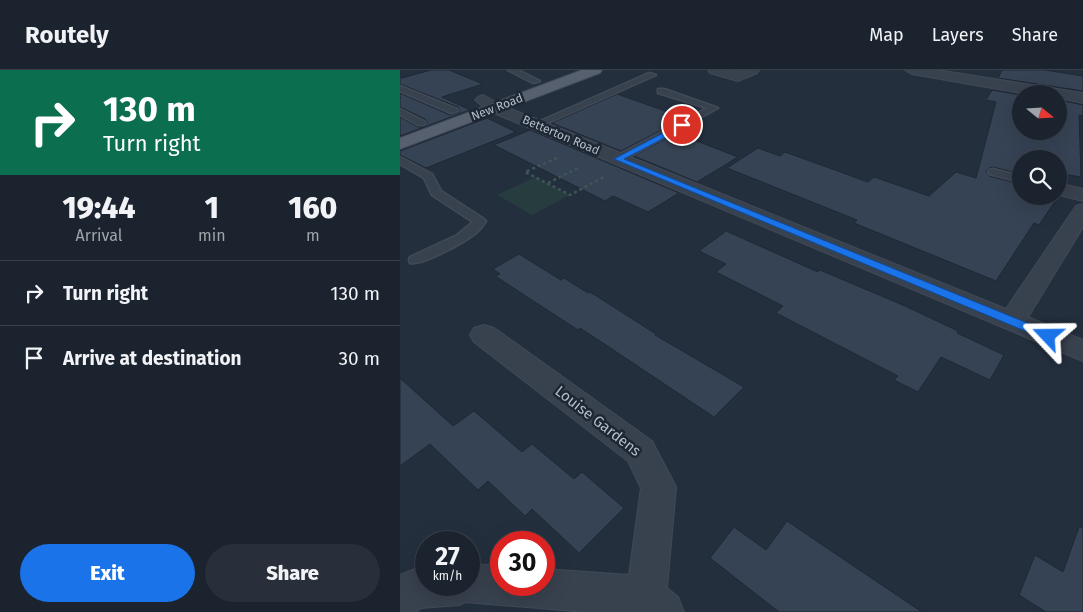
<!DOCTYPE html>
<style>
:root{--surface:#1b232e;--page:#282f3a;--text:#f1f3f6;--muted:#a0a4aa;--line:#39404a;--accent:#1a73e8}
body{margin:0;font-family:"Fira Sans",sans-serif;background:var(--page);color:var(--text);height:100vh;display:flex;flex-direction:column;font-size:19px;white-space:nowrap}
*{box-sizing:border-box;margin:0}
p{font-size:16px;color:var(--muted)}
.icon{flex:none;width:28px;height:28px;fill:none;stroke:currentColor;stroke-width:2;stroke-linecap:round;stroke-linejoin:round}
.map{position:relative;flex:1;overflow:hidden}
.sheet{display:flex;flex-direction:column;background:var(--surface);width:400px}
.sheet>*{flex:none}
.hud{background:#0b6e4f;color:#fff;overflow:hidden}
.needle{width:32px;rotate:108deg}
.tools{position:absolute;left:612px;top:15px;display:grid;gap:10px}
.tools a{display:grid;place-items:center;width:55px;height:55px;border-radius:50%;background:var(--surface);box-shadow:0 5px 20px #0002,0 0 0 1px var(--line);font-size:25px}
.speed{position:absolute;left:15px;top:461px;display:flex;gap:10px;font-size:25px;font-weight:700;text-align:center}
.speed>*{display:grid;place-content:center;width:65px;height:65px;border-radius:50%;background:var(--surface);box-shadow:0 5px 20px #0002,0 0 0 1px var(--line);line-height:1}
.speed small{font-size:12px;font-weight:400}
.speed .limit{border:8px solid #d22;background:#fff;color:#111}
.pin{position:absolute;display:grid;place-items:center;width:42px;height:42px;color:#fff;margin:-21px;border:2px solid #fff;border-radius:50%;box-shadow:0 1px 5px #0007}
.me{position:absolute;width:55px;margin:-28px;rotate:293deg;stroke-linejoin:round;filter:drop-shadow(0 0 4px #0008)}
.turn{display:flex;align-items:center;gap:18px;height:105px;padding:0 20px;font-size:22px}
.turn .icon{width:65px;height:65px;stroke-width:2.5}
.turn b{display:block;font-size:35px;line-height:42px}
.eta{display:flex;justify-content:space-evenly;align-items:center;height:85px;text-align:center}
.eta b{font-size:30px;font-weight:800;line-height:35px}
.primary-button{display:flex;gap:10px;margin-top:auto;padding:10px 20px}
.primary-button a{flex:1;height:58px;border-radius:30px;background:var(--accent);color:#fff;font-size:20px;font-weight:800;line-height:58px;text-align:center}
.primary-button a+a{background:var(--page);color:var(--text)}
ul{padding:0;list-style:none}
li{display:flex;align-items:center;gap:15px;height:65px;padding:0 20px;border-top:1px solid var(--line)}
li div{flex:1}
li b{display:block;font-size:19px}
li em{font-style:normal}
header{display:flex;align-items:center;gap:30px;box-sizing:border-box;height:70px;padding:0 25px;background:var(--surface);border-bottom:1px solid var(--line)}
header strong{font-size:24px}
nav{display:flex;gap:28px;margin-inline-start:auto;font-size:18px}
main{display:flex;flex:1;min-height:0}
.map>svg:first-child{display:block}
.green{fill:#263c3f}
.building{fill:#364354;stroke:#1f2835}
.lines{fill:none;stroke-linecap:round;stroke-linejoin:round}
.service-casing{stroke:#414a57;stroke-width:3}
.minor-casing{stroke:#414a57;stroke-width:2}
.primary-casing{stroke:#414a57;stroke-width:2}
.path{stroke:#3f5557;stroke-width:2.5;stroke-dasharray:3 3;stroke-linecap:butt}
.service{fill:#38414e;fill-rule:evenodd}
.minor{fill:#38414e;fill-rule:evenodd}
.primary{fill:#56606e;fill-rule:evenodd}
.route{fill:#1a73e8;stroke:#114b97}
.labels{text-anchor:middle;stroke-width:5;stroke-linejoin:round;paint-order:stroke}
.far-street-label{font-size:12px;fill:#b4bcc9;stroke:#1d2633}
.street-label{font-size:15px;fill:#b4bcc9;stroke:#1d2633}
</style>
<header>
<strong>Routely</strong>
<nav><a>Map</a><a>Layers</a><a>Share</a></nav>
</header>
<main>
<section class="sheet">
<div class="hud">
<div class="turn"><svg class="icon" aria-label="right" viewBox="0 0 24 24"><path d="M7 20v-9h11M14 6l5 5-5 5"/></svg><div><b>130 m</b>Turn right</div></div>
</div>
<div class="eta">
<div><b>19:44</b><p>Arrival</p></div>
<div><b>1</b><p>min</p></div>
<div><b>160</b><p>m</p></div>
</div>
<ul>
<li><svg class="icon" aria-label="right" viewBox="0 0 24 24"><path d="M7 20v-9h11M14 6l5 5-5 5"/></svg><div><b>Turn right</b></div><em>130 m</em></li>
<li><svg class="icon" aria-label="arrive" viewBox="0 0 24 24"><path d="M6 21V4h12l-3 4 3 4H6"/></svg><div><b>Arrive at destination</b></div><em>30 m</em></li>
</ul>
<div class="primary-button"><a>Exit</a><a>Share</a></div>
</section>
<div class="map">
<svg width="683" height="542" viewBox="0 0 683 542">
<rect width="100%" height="100%" fill="#242f3e"/>
<!-- green -->
<path class="green" d="M 135,107 L 170,125 L 132,145 L 97,125 Z"/>
<!-- building -->
<path class="building" d="M 31,0 L 49,0 L 83,14 L 42,27 L 70,40 L 0,66 L 0,47 L 18,57 L 24,57 L 28,53 L 25,49 L 0,37 L 0,23 L 50,45 L 60,42 L 58,37 L 0,14 L 0,7 L 2,8 Z
M 602,0 L 645,0 L 683,6 L 683,21 L 598,8 Z
M 592,20 L 621,25 L 621,61 L 659,61 L 659,30 L 683,35 L 683,46 L 679,45 L 681,107 L 662,104 L 662,112 L 659,111 L 659,89 L 621,89 L 621,104 L 593,97 L 589,98 L 586,101 L 589,106 L 621,114 L 621,126 L 658,127 L 639,155 L 634,153 L 596,211 L 454,153 L 457,150 L 327,98 L 358,78 L 380,86 L 385,82 L 468,112 L 474,107 L 529,126 L 556,102 L 576,108 L 596,32 L 586,30 Z
M 217,24 L 285,48 L 221,81 L 152,53 Z
M 87,48 L 116,62 L 26,98 L 0,85 L 0,81 Z
M 130,60 L 279,123 L 248,142 L 213,126 L 205,131 L 94,75 Z
M 276,63 L 338,87 L 297,112 L 234,86 Z
M 326,161 L 418,202 L 420,200 L 505,236 L 558,261 L 557,263 L 604,285 L 590,310 L 541,287 L 518,322 L 494,310 L 498,306 L 376,243 L 383,236 L 316,202 L 326,194 L 299,181 Z
M 119,184 L 161,210 L 164,208 L 188,223 L 190,222 L 256,264 L 255,265 L 344,317 L 314,347 L 203,273 L 180,258 L 178,260 L 95,206 L 100,204 L 93,199 Z
M 0,308 L 53,356 L 74,341 L 122,382 L 132,374 L 174,409 L 182,402 L 224,438 L 179,483 L 132,439 L 125,446 L 88,411 L 78,420 L 30,374 L 0,396 Z
M 387,451 L 452,495 L 522,542 L 379,542 L 310,488 L 334,457 L 366,480 Z
M 679,457 L 683,458 L 683,542 L 646,542 L 619,525 L 635,485 L 663,502 Z"/>
<g class="lines">
<defs>
<path id="service" d="M 108,0 L 118,0 L 140,11 L 133,13 Z
M 249,3 L 256,5 L 139,57 L 133,57 L 131,55 Z
M 0,16 L 57,39 L 58,41 L 51,43 L 0,21 Z
M 258,19 L 264,19 L 318,38 L 222,91 L 214,91 L 214,87 L 307,38 L 258,23 Z
M 0,39 L 24,51 L 26,53 L 24,55 L 18,55 L 0,45 Z
M 0,87 L 32,104 L 41,121 L 84,149 L 86,151 C 83,156 80,160 76,163 C 65,172 22,196 10,193 L 9,190 L 10,187 L 57,165 L 73,152 L 32,125 L 24,108 L 0,94 Z
M 593,99 L 621,106 L 621,112 L 589,104 L 588,102 L 589,100 Z"/>
<path id="minor" d="M 308,0 L 330,0 L 337,2 L 341,0 L 359,0 L 357,3 L 338,11 L 310,3 Z
M 505,0 L 537,0 L 683,23 L 683,33 L 659,28 L 659,24 L 626,24 L 512,4 Z
M 83,25 L 101,35 L 166,61 L 606,239 L 676,136 L 683,134 L 683,157 L 628,247 L 683,270 L 683,291 L 89,41 L 75,30 L 78,27 Z
M 659,113 L 683,119 L 683,131 L 659,125 Z
M 84,255 L 94,258 L 252,371 L 276,417 L 267,518 L 278,527 L 284,542 L 186,542 L 65,532 L 59,535 L 21,538 L 16,542 L 0,542 L 0,505 L 15,499 L 26,498 L 26,515 L 69,515 L 69,494 L 101,496 L 101,515 L 144,515 L 144,499 L 229,505 L 241,418 L 228,391 L 74,272 L 70,265 L 74,258 Z"/>
<path id="primary" d="M 182,0 L 202,0 L 200,3 L 0,79 L 0,68 Z"/>
</defs>
<!-- service casing -->
<use href="#service" class="service-casing"/>
<!-- minor casing -->
<use href="#minor" class="minor-casing"/>
<!-- primary casing -->
<use href="#primary" class="primary-casing"/>
<!-- path -->
<path class="path" d="M 157,88 L 125,102 L 170,125 L 204,107
M 148,113 L 180,97"/>
<!-- service -->
<use href="#service" class="service"/>
<!-- minor -->
<use href="#minor" class="minor"/>
<!-- primary -->
<use href="#primary" class="primary"/>
</g>
<!-- route -->
<path class="route" d="M 282,53 L 285,54 L 285,57 L 224,89 L 652,263 L 653,266 L 652,269 L 644,269 L 214,89 Z"/>
<g class="labels">
<!-- far-street labels -->
<g class="far-street-label">
<text transform="translate(97 37) rotate(-21)" y="4">New Road</text>
<text transform="translate(161 65) rotate(23)" y="4">Betterton Road</text>
</g>
<!-- street labels -->
<g class="street-label">
<text transform="translate(198 351) rotate(38)" y="5">Louise Gardens</text>
</g>
</g>
</svg>
<div class="tools">
<a><svg class="needle" viewBox="-14 -14 28 28"><path d="M0-13l5 13h-10z" fill="#e53935"/><path d="M0 13l5-13h-10z" fill="#a0a4aa"/></svg></a>
<a><svg class="icon" aria-label="search" viewBox="0 0 24 24"><circle cx="10" cy="10" r="6"/><path d="M15 15l6 6"/></svg></a>
</div>
<div class="speed"><div>27<small>km/h</small></div><div class="limit">30</div></div>
<div class="pin" style="left:282px;top:55px;background:#d93025"><svg class="icon" aria-label="arrive" viewBox="0 0 24 24"><path d="M6 21V4h12l-3 4 3 4H6"/></svg></div>
<svg class="me" style="left:648px;top:266px" viewBox="-20 -20 40 40"><path d="M0-17L14 15 0 8-14 15z" fill="#1a73e8" stroke="#fff" stroke-width="4"/></svg>
</div>
</main>
